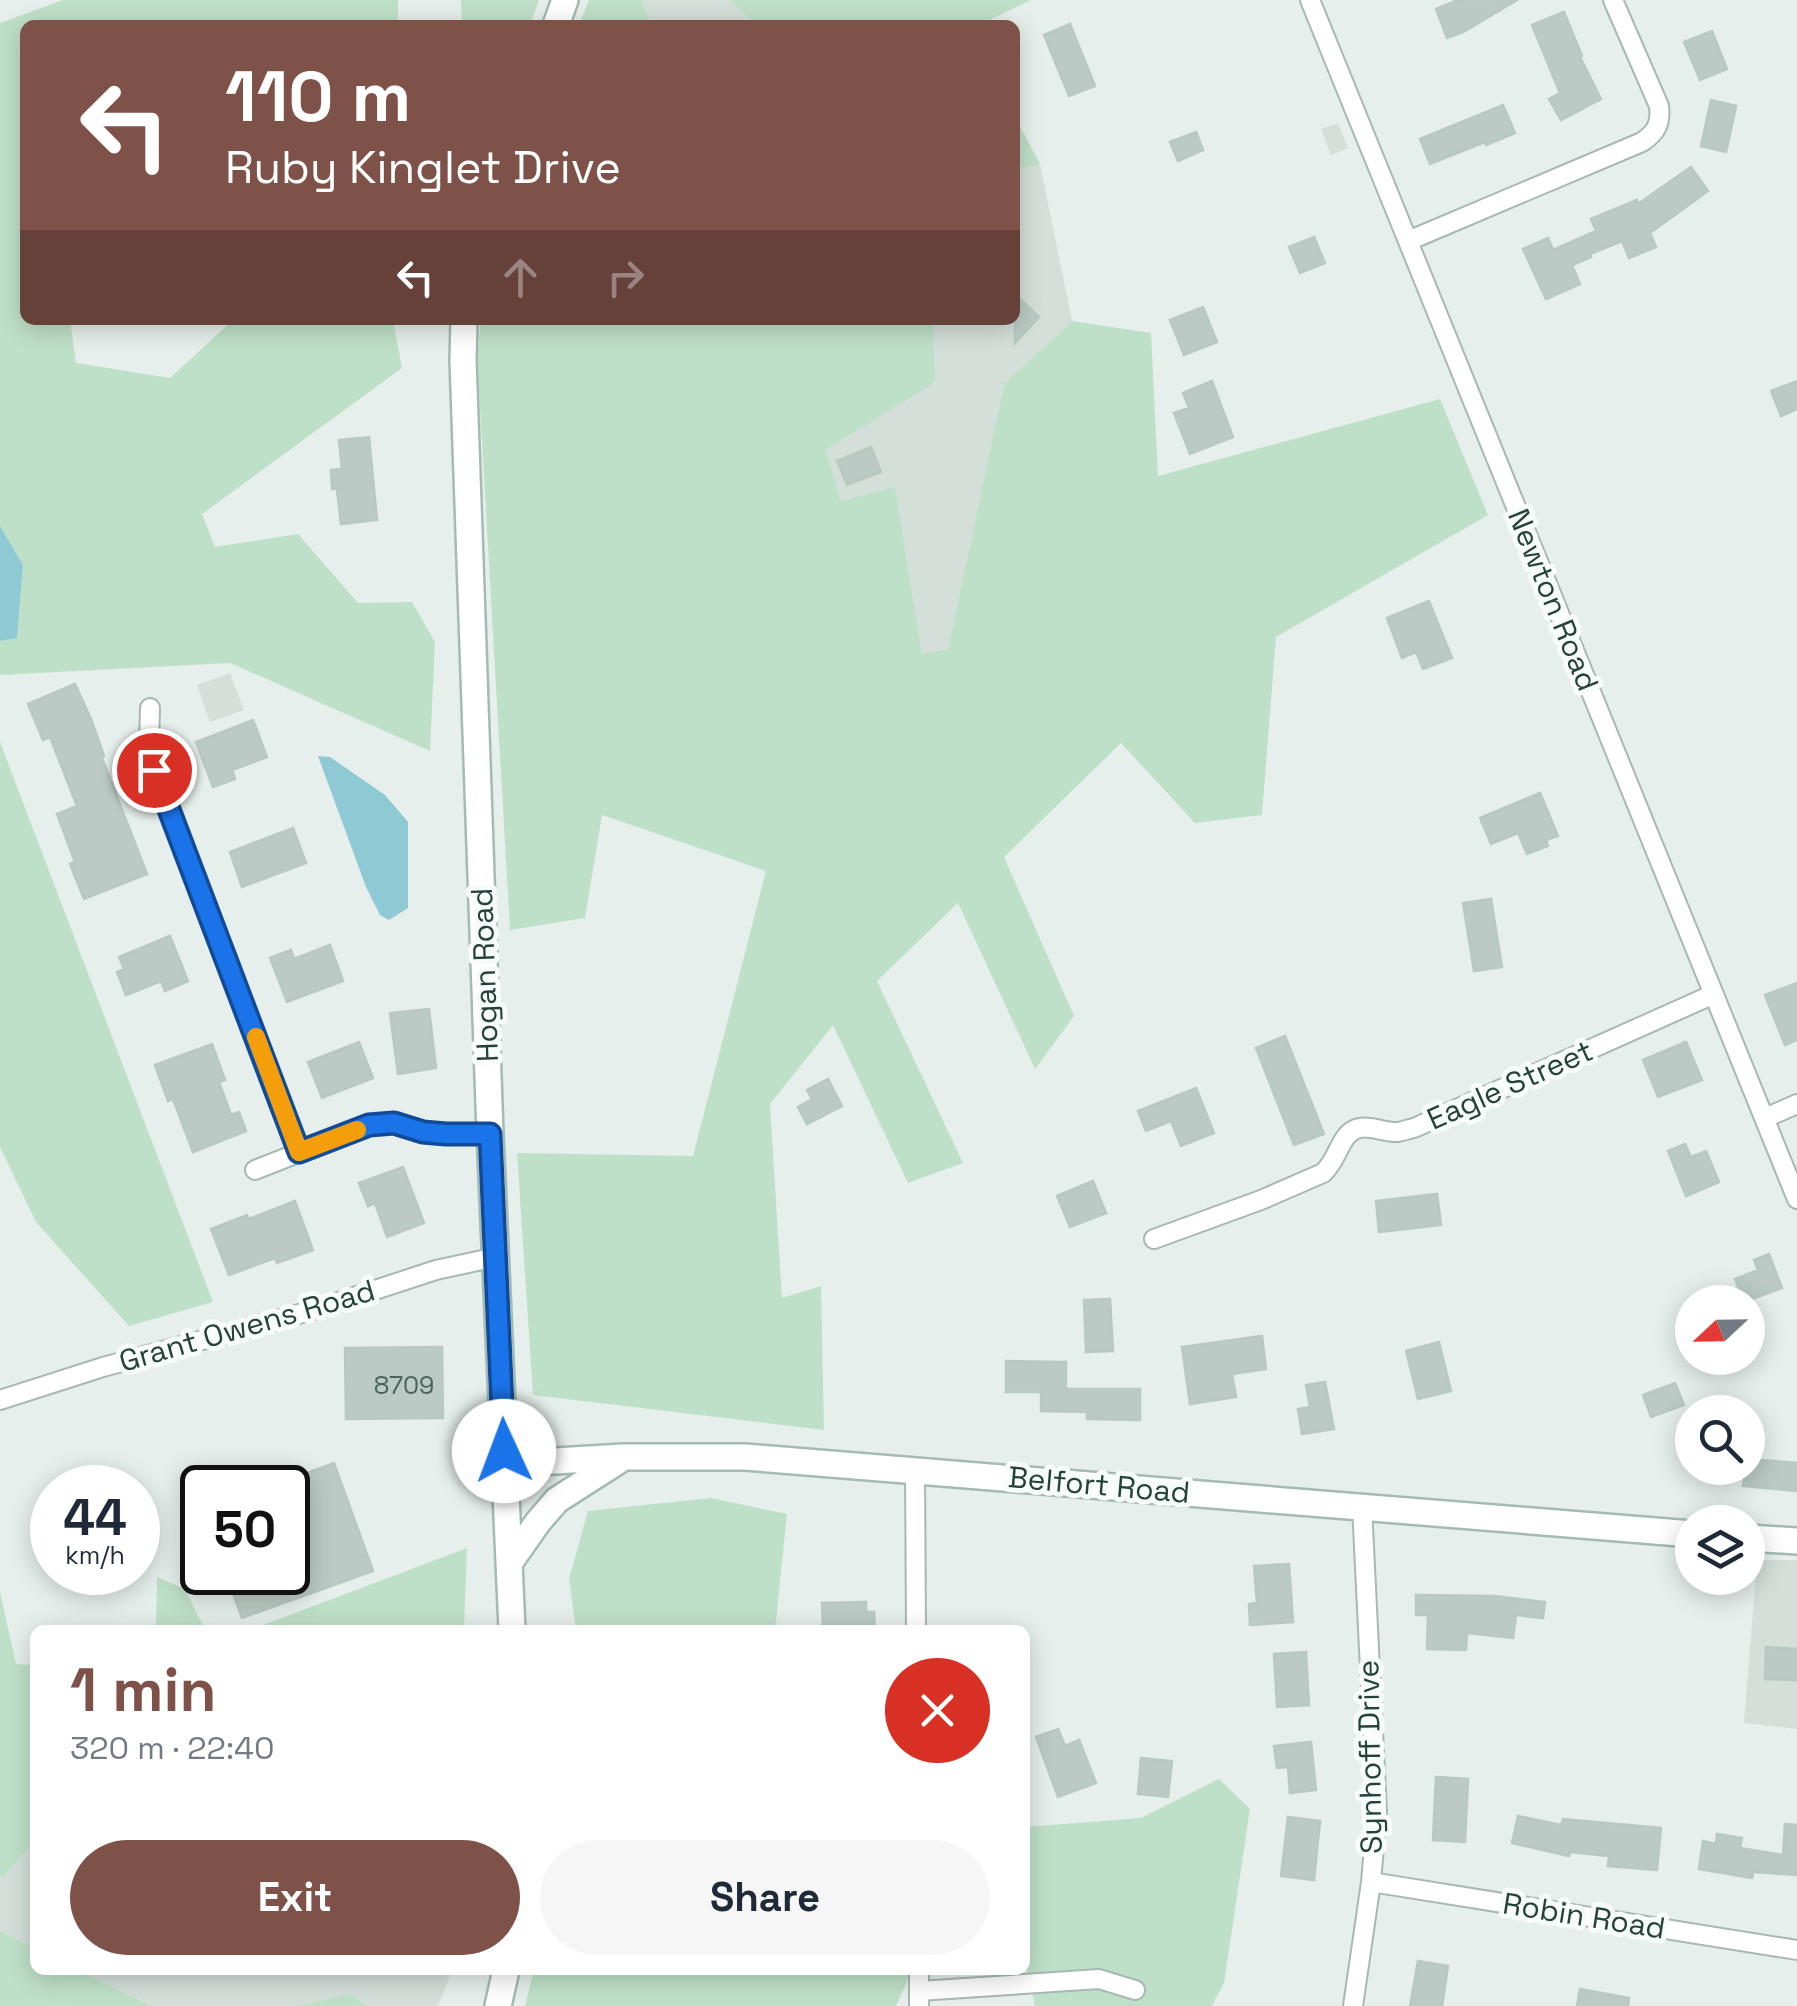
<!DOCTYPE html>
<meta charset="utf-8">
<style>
:root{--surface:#fff;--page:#f6f6f7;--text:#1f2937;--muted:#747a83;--accent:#7f5249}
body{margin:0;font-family:"Space Grotesk",sans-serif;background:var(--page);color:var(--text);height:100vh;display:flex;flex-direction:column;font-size:38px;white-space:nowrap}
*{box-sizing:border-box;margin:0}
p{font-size:32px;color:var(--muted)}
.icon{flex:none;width:55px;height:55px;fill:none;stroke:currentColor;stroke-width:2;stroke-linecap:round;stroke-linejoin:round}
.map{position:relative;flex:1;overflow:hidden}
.side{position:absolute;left:30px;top:1625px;width:1000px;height:350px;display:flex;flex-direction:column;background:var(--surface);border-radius:15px;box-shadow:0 5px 25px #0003}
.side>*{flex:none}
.guide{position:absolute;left:20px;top:20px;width:1000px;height:305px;border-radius:15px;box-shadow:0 5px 25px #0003;background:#7f5249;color:#fff;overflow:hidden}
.needle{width:65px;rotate:248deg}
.fabs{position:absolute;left:1675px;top:1285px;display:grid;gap:20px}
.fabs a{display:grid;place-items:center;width:90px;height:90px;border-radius:50%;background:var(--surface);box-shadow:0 5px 25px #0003;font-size:50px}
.speed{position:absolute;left:30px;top:1465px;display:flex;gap:20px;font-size:50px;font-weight:700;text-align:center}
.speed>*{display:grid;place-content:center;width:130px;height:130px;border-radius:50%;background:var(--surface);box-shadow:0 5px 25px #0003;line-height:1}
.speed small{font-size:25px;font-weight:400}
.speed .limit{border:5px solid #111;border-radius:15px;background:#fff;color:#111}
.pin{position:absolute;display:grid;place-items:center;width:85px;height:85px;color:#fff;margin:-42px;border:5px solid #fff;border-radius:50%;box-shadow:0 2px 10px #0007}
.me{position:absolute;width:110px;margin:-55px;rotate:358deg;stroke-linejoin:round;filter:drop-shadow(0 0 8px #0008)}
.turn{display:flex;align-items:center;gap:35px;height:210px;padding:0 40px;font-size:45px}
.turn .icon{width:130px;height:130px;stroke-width:2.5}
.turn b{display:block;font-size:70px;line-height:85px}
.lanes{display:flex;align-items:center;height:95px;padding:0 40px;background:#0003;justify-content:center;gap:50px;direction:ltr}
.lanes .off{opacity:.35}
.round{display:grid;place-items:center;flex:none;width:105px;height:105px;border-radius:52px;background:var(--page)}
.overview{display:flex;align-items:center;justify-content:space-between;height:170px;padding:0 40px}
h1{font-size:60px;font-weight:800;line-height:75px;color:var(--accent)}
.primary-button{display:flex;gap:20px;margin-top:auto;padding:20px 40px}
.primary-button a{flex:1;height:115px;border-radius:60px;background:var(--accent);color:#fff;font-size:40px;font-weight:800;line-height:115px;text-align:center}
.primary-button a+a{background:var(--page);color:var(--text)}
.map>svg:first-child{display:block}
.built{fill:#d4dfda}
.green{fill:#bfe0c8}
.water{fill:#8ec9d4}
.building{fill:#bbcac4;stroke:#b8c9c2;stroke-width:2.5}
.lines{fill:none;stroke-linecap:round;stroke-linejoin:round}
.street-casing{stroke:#a8b8b2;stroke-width:22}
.secondary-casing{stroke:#a4bbb3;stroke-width:30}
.street{stroke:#fff;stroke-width:18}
.secondary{stroke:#fff;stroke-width:25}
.route-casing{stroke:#114b97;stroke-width:25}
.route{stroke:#1a73e8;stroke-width:18}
.slow{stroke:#f59e0b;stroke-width:18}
.labels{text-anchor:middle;stroke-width:10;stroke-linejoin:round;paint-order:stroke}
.number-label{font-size:25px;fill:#4a645c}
.street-label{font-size:30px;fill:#24423a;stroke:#f7fbf9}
</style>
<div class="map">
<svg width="1797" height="2006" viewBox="0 0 1797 2006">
<rect width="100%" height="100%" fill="#e6efeb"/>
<!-- built -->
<path class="built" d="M 644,0 L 730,0 L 757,25 L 653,25 L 641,3 Z
M 1338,123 L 1348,148 L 1331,155 L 1321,129 Z
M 1040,164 L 1072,321 L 1004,384 L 948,649 L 922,654 L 895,488 L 841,501 L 826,450 L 934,382 L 933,320 L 1015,320 L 1015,169 Z
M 230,673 L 244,710 L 210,722 L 197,685 Z
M 1757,1560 L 1797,1560 L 1797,1729 L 1744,1723 Z
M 35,1840 L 35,1949 L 0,1931 L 0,1877 L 3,1878 Z
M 78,1970 L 452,1970 L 438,2006 L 366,2006 L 351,1994 L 296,2006 L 151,2006 Z"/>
<!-- green -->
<path class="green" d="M 63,0 L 398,0 L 398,25 L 25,25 L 25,320 L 70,320 L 76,363 L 170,378 L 233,320 L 393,320 L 402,368 L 202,514 L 215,547 L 298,534 L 358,603 L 412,602 L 435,642 L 430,751 L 230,663 L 0,675 L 0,641 L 17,637 L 23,565 L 0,526 L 0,23 Z
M 461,0 L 539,0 L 530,25 L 462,25 Z
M 589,0 L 644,0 L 641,3 L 653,25 L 579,25 Z
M 730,0 L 1031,0 L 979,25 L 757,25 Z
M 1015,117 L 1040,164 L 1015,169 Z
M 481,320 L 933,320 L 935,382 L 826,450 L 841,501 L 895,487 L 922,654 L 948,649 L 1004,384 L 1072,321 L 1151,333 L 1158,476 L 1440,399 L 1488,515 L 1276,637 L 1262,815 L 1195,823 L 1121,743 L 1004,857 L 1074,1016 L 1035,1069 L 958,903 L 877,981 L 963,1163 L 908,1183 L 833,1025 L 770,1104 L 782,1298 L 821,1286 L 824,1430 L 533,1395 L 517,1153 L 693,1156 L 766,871 L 602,815 L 585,918 L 510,930 L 477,355 Z
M 0,742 L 213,1302 L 129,1326 L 36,1222 L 0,1147 Z
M 711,1498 L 787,1514 L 775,1630 L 576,1630 L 569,1579 L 588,1511 Z
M 467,1548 L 464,1630 L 250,1630 Z
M 157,1577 L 185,1589 L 205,1630 L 156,1630 Z
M 0,1592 L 16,1664 L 35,1665 L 35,1840 L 3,1878 L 0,1877 Z
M 1219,1779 L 1250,1809 L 1224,1983 L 1212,2006 L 1035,2006 L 1025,1960 L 1025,1827 L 1141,1818 Z
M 0,1931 L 35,1949 L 35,1970 L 78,1970 L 151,2006 L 0,2006 Z
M 534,1970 L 912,1970 L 896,2006 L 525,2006 Z
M 351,1994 L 366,2006 L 296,2006 Z"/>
<!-- water -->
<path class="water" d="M 0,526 L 23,565 L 17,638 L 0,641 Z
M 318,756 L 330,757 L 385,795 L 408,822 L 408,908 L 389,920 L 380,915 L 366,887 Z"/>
<!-- building -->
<path class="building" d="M 1458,0 L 1517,0 L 1463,32 L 1447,38 L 1436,9 Z
M 1564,12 L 1582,56 L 1580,57 L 1601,99 L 1561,120 L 1549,99 L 1560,93 L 1532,25 Z
M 1070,24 L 1095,86 L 1069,96 L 1044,35 Z
M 1712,31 L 1727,69 L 1700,80 L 1684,42 Z
M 1711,100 L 1736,106 L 1726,152 L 1701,146 Z
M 1503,105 L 1515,133 L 1486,145 L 1485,142 L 1430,164 L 1420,139 Z
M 1196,132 L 1203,150 L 1178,161 L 1170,142 Z
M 1691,167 L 1708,191 L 1650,233 L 1656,247 L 1629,258 L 1622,241 L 1590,254 L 1591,257 L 1572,265 L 1580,284 L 1546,299 L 1523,249 L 1548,238 L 1553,250 L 1596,231 L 1591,219 L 1637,200 L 1638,204 Z
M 1314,237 L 1325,263 L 1300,273 L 1289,247 Z
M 1015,294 L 1039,317 L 1015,343 Z
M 1203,307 L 1217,342 L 1184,355 L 1170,320 Z
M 1212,381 L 1233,437 L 1190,454 L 1174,413 L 1189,408 L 1183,393 Z
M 1797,381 L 1797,409 L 1781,416 L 1771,391 Z
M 369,437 L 377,520 L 341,524 L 337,489 L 332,489 L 331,470 L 342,469 L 339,440 Z
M 871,447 L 881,472 L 847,485 L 837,461 Z
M 1429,601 L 1452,658 L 1423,669 L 1416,652 L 1402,658 L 1387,618 Z
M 75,684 L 91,719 L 104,756 L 102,758 L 147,874 L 84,899 L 70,864 L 75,862 L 57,814 L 77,806 L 50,737 L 43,740 L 28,704 Z
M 253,720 L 267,757 L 232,770 L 235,779 L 213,787 L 196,742 Z
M 1540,793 L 1558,836 L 1546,840 L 1548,846 L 1527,854 L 1518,833 L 1491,844 L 1480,818 Z
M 293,828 L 306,863 L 242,887 L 230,852 Z
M 1491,899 L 1502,967 L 1474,971 L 1463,903 Z
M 170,936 L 188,981 L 165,991 L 161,981 L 126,995 L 117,972 L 124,969 L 119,957 Z
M 330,945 L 343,981 L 287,1002 L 270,958 L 291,950 L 294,959 Z
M 1797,983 L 1797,1040 L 1785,1045 L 1765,995 Z
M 429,1009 L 436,1068 L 398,1074 L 390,1013 Z
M 1285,1036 L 1324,1134 L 1294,1145 L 1256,1048 Z
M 359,1042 L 373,1078 L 322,1098 L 308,1062 Z
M 1686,1042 L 1702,1080 L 1658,1097 L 1643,1060 Z
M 212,1044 L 225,1080 L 219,1082 L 231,1115 L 239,1112 L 246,1131 L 193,1152 L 173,1099 L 168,1101 L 155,1065 Z
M 828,1079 L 842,1106 L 807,1124 L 798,1107 L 812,1099 L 807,1090 Z
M 1196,1088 L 1214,1133 L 1181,1146 L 1171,1121 L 1146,1131 L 1138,1111 Z
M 1685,1144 L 1691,1157 L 1706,1151 L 1719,1182 L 1686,1196 L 1668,1151 Z
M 403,1167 L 424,1223 L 387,1237 L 375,1203 L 368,1206 L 359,1183 Z
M 1093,1181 L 1106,1213 L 1070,1227 L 1057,1196 Z
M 1437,1194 L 1441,1225 L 1379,1232 L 1376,1201 Z
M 295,1201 L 313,1250 L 277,1263 L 275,1258 L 229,1275 L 211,1229 L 247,1215 L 249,1219 Z
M 1769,1254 L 1782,1288 L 1744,1302 L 1735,1279 L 1758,1270 L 1754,1260 Z
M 1110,1299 L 1113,1351 L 1086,1352 L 1084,1300 Z
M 1262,1336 L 1266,1369 L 1232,1374 L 1236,1397 L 1190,1404 L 1182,1347 Z
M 1439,1342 L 1451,1391 L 1418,1399 L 1406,1351 Z
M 442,1347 L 443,1418 L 346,1419 L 345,1348 Z
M 1006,1361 L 1066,1362 L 1066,1389 L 1140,1389 L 1140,1420 L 1087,1419 L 1087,1412 L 1041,1411 L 1041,1392 L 1006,1392 Z
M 1325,1382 L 1334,1429 L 1302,1434 L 1298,1409 L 1310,1407 L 1306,1385 Z
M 1675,1383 L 1684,1405 L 1651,1417 L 1643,1395 Z
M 1748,1459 L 1797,1463 L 1797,1491 L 1743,1486 Z
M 334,1463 L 373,1571 L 242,1618 L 225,1572 L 288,1572 L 288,1480 Z
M 1289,1564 L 1293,1622 L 1250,1625 L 1249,1604 L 1257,1603 L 1254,1566 Z
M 1416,1595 L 1494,1596 L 1545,1602 L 1543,1618 L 1516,1615 L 1513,1638 L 1467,1633 L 1466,1650 L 1427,1649 L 1428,1615 L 1416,1615 Z
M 866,1602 L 866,1612 L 874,1612 L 875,1630 L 823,1630 L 822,1603 Z
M 1766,1647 L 1797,1649 L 1797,1680 L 1765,1679 Z
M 1306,1652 L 1309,1705 L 1277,1707 L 1274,1654 Z
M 1058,1729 L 1065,1746 L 1079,1740 L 1096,1783 L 1058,1797 L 1036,1737 Z
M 1311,1742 L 1316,1790 L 1290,1793 L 1288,1767 L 1277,1768 L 1274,1746 Z
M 1141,1758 L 1172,1761 L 1168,1797 L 1138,1794 Z
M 1436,1777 L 1468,1779 L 1465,1842 L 1433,1840 Z
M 1518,1816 L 1561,1825 L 1563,1819 L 1661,1828 L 1657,1870 L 1608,1866 L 1609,1856 L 1570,1852 L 1569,1856 L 1512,1843 Z
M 1288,1817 L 1320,1821 L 1314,1880 L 1281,1876 Z
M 1785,1824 L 1797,1825 L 1797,1875 L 1753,1872 L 1752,1878 L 1699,1869 L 1703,1841 L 1716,1844 L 1717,1834 L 1742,1838 L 1740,1848 L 1783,1855 Z
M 1418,1961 L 1448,1966 L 1442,2006 L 1410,2006 Z
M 1580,1989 L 1629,1998 L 1628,2006 L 1577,2006 Z"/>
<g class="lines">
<defs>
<path id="street" d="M 1310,0 L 1797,1199
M 1408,241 L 1642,142 C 1657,132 1661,123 1659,106 L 1613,0
M 150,708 L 149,745 L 154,770 L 299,1152
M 1765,1118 L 1797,1104
M 255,1170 L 369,1125 L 394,1123 L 423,1132 L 446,1134 L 490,1133
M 1154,1239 L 1261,1200 L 1323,1173 C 1334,1163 1337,1150 1345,1138 C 1359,1118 1379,1133 1398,1132 C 1403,1131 1409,1129 1414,1128 L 1714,994
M 0,1400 L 103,1367 L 317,1309 L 436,1270 L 496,1257
M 915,1471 L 916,1630
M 1371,1882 L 1797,1950
M 919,1970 L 919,2006
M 919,1991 L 1099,1979 L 1135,1990
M 1353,2006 L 1371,1882 L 1377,1812 L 1362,1506"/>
<path id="secondary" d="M 556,25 L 565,0
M 464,320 L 463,360 L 490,1133 L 512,1630
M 505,1464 L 623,1457 L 745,1457 L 1692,1534
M 1748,1538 L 1797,1541
M 510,1562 L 538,1522 L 557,1500 L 618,1461
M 498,2006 L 506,1970"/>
</defs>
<!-- street casing -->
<use href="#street" class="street-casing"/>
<!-- secondary casing -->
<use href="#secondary" class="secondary-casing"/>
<!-- street -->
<use href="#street" class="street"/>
<!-- secondary -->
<use href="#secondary" class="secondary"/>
</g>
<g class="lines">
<defs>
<path id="route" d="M 154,770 L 299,1152 L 369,1125 L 394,1123 L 423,1132 L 446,1134 L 490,1134 L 504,1451"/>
</defs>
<!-- route casing -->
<use href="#route" class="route-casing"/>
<!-- route -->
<use href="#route" class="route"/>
<!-- slow -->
<path class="slow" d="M 256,1037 L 299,1152 L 357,1130"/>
</g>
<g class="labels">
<!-- number labels -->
<g class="number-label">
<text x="404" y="1394">8709</text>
</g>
<!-- street labels -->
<g class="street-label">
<text transform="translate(1553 600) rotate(68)" y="10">Newton Road</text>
<text transform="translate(485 975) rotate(-92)" y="10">Hogan Road</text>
<text transform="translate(1510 1085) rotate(-24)" y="10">Eagle Street</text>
<text transform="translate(247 1326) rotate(-16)" y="10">Grant Owens Road</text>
<text transform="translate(1099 1485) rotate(5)" y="10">Belfort Road</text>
<text transform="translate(1370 1757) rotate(-91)" y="10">Synhoff Drive</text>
<text transform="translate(1584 1916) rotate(9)" y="10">Robin Road</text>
</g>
</g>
</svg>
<div class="fabs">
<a><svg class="needle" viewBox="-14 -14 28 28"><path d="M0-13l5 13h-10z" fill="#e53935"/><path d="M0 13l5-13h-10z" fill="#747a83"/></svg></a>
<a><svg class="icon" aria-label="search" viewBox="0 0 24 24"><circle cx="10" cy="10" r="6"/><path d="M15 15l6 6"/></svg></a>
<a><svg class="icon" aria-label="layers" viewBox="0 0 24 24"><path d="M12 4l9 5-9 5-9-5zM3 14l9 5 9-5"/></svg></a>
</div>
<div class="speed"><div>44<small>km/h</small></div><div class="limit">50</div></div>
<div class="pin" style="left:154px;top:770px;background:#d93025"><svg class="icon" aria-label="arrive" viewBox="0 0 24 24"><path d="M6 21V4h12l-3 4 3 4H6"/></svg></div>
<svg class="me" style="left:504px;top:1451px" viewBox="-20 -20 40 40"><circle r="19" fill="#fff"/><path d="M0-13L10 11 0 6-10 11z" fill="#1a73e8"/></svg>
<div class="guide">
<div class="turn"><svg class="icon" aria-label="left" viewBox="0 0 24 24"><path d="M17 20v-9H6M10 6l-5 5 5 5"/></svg><div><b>110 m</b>Ruby Kinglet Drive</div></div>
<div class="lanes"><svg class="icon" aria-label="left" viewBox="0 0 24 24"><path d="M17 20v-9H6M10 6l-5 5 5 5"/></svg><svg class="icon off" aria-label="ahead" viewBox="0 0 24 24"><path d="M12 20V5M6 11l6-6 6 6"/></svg><svg class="icon off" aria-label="right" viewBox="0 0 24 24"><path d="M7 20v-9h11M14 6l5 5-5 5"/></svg></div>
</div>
<section class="side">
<div class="overview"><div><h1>1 min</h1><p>320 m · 22:40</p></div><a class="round" style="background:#d93025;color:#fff"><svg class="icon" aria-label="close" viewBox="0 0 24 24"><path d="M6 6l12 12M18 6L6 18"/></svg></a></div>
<div class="primary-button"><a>Exit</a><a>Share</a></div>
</section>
</div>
